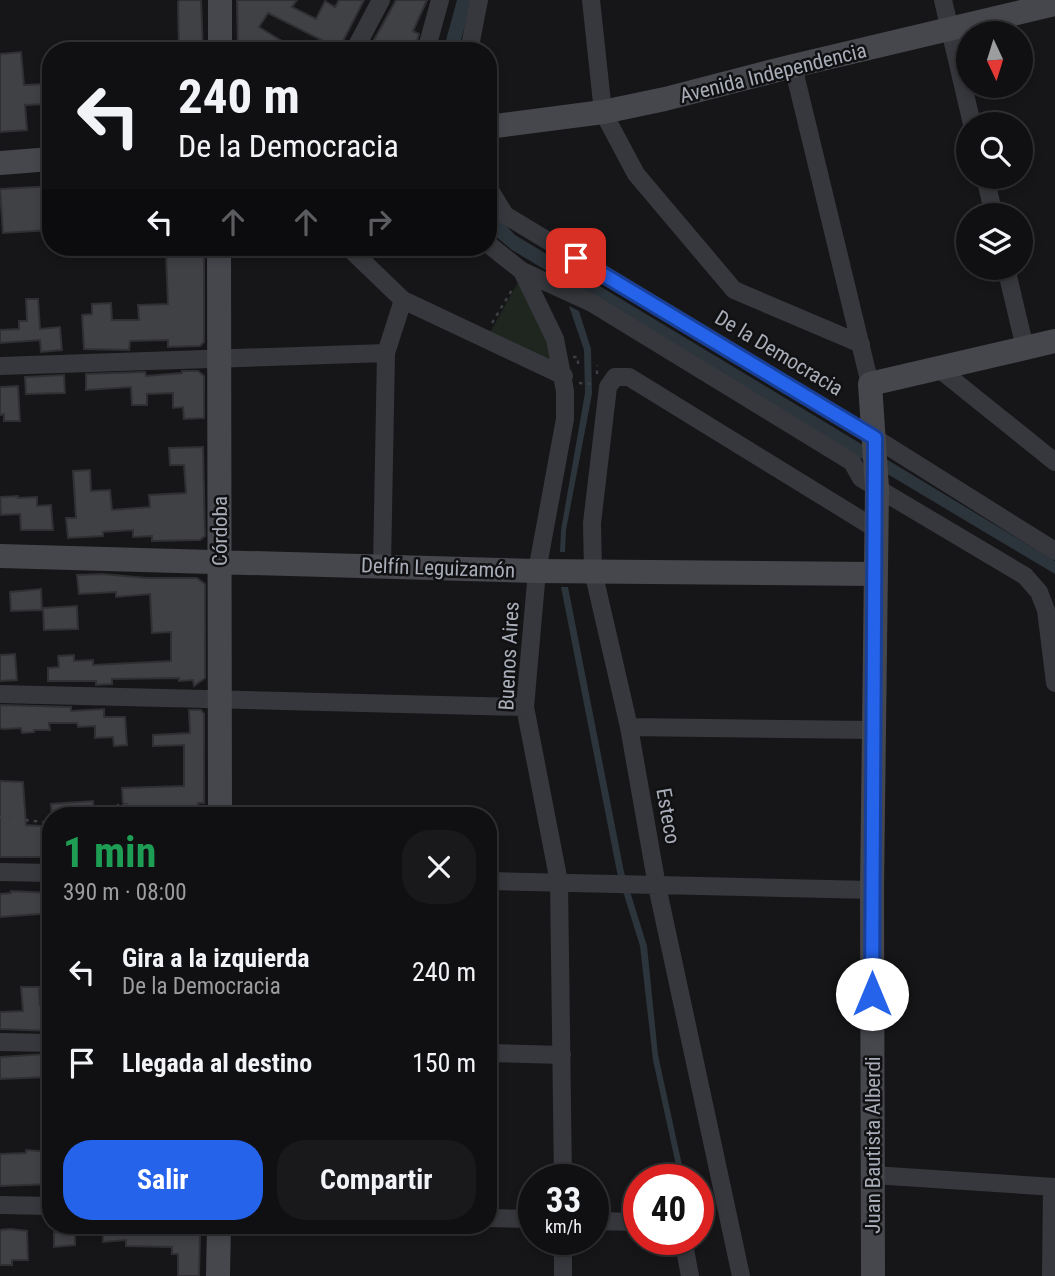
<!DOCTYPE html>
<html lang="es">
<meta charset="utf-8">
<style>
:root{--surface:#101012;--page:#19191b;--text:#f1f3f6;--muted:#9c9d9f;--line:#303032;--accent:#2563eb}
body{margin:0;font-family:"Roboto Condensed",sans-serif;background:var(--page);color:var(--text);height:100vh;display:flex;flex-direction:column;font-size:26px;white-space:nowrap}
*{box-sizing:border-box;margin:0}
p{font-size:23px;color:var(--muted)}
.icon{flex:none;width:38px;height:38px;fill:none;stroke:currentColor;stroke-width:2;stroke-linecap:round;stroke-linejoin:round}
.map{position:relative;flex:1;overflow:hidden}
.details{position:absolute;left:42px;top:807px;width:455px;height:427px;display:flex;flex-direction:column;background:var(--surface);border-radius:28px;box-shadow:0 4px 10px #0003,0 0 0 2px var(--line)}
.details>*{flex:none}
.hud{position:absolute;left:42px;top:42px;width:455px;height:214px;border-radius:28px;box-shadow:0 4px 10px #0003,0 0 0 2px var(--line);background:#101012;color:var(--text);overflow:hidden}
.needle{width:46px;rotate:176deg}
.fabs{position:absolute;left:956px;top:21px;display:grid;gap:14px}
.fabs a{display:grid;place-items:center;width:77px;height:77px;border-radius:50%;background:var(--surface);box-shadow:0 4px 10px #0003,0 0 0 2px var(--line);font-size:35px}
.speed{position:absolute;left:518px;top:1164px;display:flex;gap:14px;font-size:35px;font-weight:700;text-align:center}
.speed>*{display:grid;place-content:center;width:91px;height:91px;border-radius:50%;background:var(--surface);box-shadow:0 4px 10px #0003,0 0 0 2px var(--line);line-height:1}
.speed small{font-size:18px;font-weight:400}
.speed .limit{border:10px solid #d22;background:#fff;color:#111}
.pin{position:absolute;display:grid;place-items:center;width:60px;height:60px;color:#fff;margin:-30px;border-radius:14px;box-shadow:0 4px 10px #0006}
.me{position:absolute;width:77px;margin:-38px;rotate:0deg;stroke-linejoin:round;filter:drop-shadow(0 0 5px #0008)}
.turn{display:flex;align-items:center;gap:24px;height:147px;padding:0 21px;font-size:32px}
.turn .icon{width:91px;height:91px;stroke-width:2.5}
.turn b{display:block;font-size:49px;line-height:60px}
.lanes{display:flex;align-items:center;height:66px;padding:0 21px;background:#0003;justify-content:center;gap:35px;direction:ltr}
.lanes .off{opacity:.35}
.round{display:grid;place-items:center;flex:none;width:74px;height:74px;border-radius:28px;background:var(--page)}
.headline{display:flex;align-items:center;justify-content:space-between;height:119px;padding:0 21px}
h1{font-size:42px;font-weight:700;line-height:52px;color:#1e9e55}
.action{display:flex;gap:14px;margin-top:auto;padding:14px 21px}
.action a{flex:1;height:80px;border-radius:28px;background:var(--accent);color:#fff;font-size:28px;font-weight:700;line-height:80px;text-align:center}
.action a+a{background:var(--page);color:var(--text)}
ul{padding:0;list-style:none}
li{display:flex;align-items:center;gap:21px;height:91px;padding:0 21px}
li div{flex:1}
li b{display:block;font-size:26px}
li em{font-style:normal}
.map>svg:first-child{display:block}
.green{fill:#1e261f}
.water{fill:#2c353c}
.building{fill:#404145;stroke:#303034;stroke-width:2}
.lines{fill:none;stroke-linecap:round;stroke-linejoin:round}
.path{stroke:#3d3f44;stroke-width:2.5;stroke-dasharray:3.5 5;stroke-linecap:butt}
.street{stroke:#37383d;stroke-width:18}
.secondary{stroke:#45474d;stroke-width:24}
.route-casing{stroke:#184099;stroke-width:18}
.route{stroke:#2563eb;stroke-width:12}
.labels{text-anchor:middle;stroke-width:5;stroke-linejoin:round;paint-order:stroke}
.street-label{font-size:21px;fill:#a8adb8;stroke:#111113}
</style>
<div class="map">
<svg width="1055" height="1276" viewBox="0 0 1055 1276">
<rect width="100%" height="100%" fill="#161618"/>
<!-- green -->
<path class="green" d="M 521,277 L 559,370 L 488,336 Z"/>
<!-- water -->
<path class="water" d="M 457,0 L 472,0 L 458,51 L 443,51 Z
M 488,207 L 515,235 L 1055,561 L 1055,574 L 512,250 L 488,230 Z
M 569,306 L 579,311 L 591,349 L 592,394 L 566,530 L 565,552 L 560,552 L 561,530 L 585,393 L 584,350 Z
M 561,587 L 568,587 L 624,872 L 647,946 L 658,1055 L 685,1179 L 679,1179 L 653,1060 L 640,946 L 617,872 Z"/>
<!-- building -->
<path class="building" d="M 180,0 L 201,0 L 203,51 L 179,51 L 178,2 Z
M 237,0 L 297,0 L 292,7 L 316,19 L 325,1 L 335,7 L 339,0 L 364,0 L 339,49 L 268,13 L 259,27 L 298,51 L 238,51 Z
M 396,0 L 427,0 L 413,31 L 419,34 L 414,51 L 368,51 Z
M 21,52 L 24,85 L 45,84 L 47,104 L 25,105 L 27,130 L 0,132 L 0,54 Z
M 51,186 L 51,230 L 3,233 L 0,189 Z
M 174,247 L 204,247 L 204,342 L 200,346 L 168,347 L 168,340 L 130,341 L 129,350 L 84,349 L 82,315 L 92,314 L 92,304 L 111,303 L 112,320 L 139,320 L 138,305 L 168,304 L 166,254 L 175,254 Z
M 26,299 L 38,299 L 40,329 L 60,327 L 62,350 L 41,352 L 40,340 L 0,343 L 0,330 L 19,329 L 19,321 L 27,321 Z
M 182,371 L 198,371 L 204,376 L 204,418 L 184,419 L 183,407 L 173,408 L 173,393 L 147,394 L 147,405 L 132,405 L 131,387 L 86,390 L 86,374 L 145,372 L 146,376 L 182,373 Z
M 64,375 L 65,393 L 26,394 L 25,377 Z
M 18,386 L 20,421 L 4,421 L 4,414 L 0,415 L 0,387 Z
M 203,447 L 205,536 L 200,540 L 152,541 L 152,536 L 133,537 L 133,530 L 103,532 L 103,536 L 68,538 L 66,518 L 76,518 L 73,471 L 90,470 L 91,491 L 110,490 L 112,510 L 150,507 L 149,495 L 186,493 L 184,465 L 170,465 L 169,448 Z
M 18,496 L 18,498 L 37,497 L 37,506 L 51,505 L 53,530 L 21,530 L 20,514 L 1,515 L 0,497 Z
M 102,574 L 147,578 L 197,578 L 205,584 L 205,678 L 194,686 L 193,680 L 179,681 L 179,678 L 112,679 L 112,684 L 96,685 L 96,681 L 48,681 L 48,668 L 59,667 L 58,656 L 74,655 L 74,661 L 93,660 L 93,665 L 171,661 L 171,632 L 152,633 L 150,594 L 116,597 L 116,592 L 79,594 L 77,575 Z
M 41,589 L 42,610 L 11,611 L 10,592 Z
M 77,606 L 78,629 L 44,630 L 43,608 Z
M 15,654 L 17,680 L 0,681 L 0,655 Z
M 0,705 L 71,707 L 71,711 L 104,709 L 104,717 L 125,717 L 127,745 L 114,746 L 113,737 L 95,738 L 95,726 L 78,727 L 77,723 L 49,723 L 50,730 L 34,730 L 34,732 L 22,733 L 21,728 L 3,729 L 0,728 Z
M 189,710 L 201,710 L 204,714 L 204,803 L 198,803 L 199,816 L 128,816 L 127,804 L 123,804 L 122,788 L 184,786 L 184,745 L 153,746 L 153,735 L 190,733 Z
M 0,781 L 23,782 L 26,825 L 41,826 L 42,843 L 51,842 L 51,857 L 0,857 Z
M 93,801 L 94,816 L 52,816 L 51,804 Z
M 11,891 L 51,893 L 51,913 L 0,917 L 0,894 L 11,893 Z
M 21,987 L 39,987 L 40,1005 L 48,1004 L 51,1031 L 0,1029 L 0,1012 L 23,1011 Z
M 45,1054 L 46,1077 L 0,1079 L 0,1057 Z
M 26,1150 L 51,1152 L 51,1184 L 0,1186 L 0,1154 L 26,1153 Z
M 103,1227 L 147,1228 L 162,1231 L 195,1230 L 200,1236 L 199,1276 L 178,1276 L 178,1254 L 172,1254 L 172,1247 L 126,1246 L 126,1240 L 103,1242 Z
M 10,1229 L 27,1231 L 28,1260 L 12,1260 L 12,1265 L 0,1265 L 0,1230 Z
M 54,1232 L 75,1232 L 75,1245 L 54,1247 Z"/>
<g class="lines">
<!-- path -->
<path class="path" d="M 492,323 L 512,290
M 573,357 L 578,357 L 578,366
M 597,374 L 597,365
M 579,383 L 594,384
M 119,816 L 118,805 L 202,807
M 0,817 L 51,823"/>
<!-- street -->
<path class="street" d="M 591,0 L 603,112 L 636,174 L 734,290 L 861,344
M 943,0 L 972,124
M 354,51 L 381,0
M 426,51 L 440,0
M 469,51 L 479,0
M 793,66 L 870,384
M 985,177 L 994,215
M 488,187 L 505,215 L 875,438 L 1055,551
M 488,244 L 522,271 L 555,339 L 565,391 L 565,419 L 537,571 L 525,707 L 559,882 L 563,1180
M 348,247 L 403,300 L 564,376
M 1006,268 L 1025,348
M 522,271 L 592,303 L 852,462 L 861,478 L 877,488 L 1025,576 L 1039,592 L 1046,610 L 1055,683
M 0,366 L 386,353
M 938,368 L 1055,462
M 382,566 L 386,353 L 403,300
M 0,694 L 525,707
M 629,727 L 873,730
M 0,872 L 51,873
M 488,881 L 872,890
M 0,1042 L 51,1043
M 488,1053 L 562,1055
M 873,1175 L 1055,1187
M 0,1205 L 51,1206
M 488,1218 L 534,1219
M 593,1221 L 639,1222
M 683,1239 L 690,1276
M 563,1276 L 563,1239
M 741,1276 L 657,886 L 629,727 L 593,571 L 592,523 L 608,387 L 615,377 L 629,377 L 876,529
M 1051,1276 L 1052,1187"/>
<!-- secondary -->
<path class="secondary" d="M 220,51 L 220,0
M 488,127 L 603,112 L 665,99 L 793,66 L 1055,4
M 0,163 L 51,159
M 219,247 L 220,816
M 0,556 L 537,571 L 876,574
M 218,1276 L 219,1225
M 873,1276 L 872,890 L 877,488 L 870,384 L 1055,341"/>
</g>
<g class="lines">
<defs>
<path id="route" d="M 576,258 L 875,438 L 872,994"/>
</defs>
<!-- route casing -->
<use href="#route" class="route-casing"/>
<!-- route -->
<use href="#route" class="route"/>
</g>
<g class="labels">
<!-- street labels -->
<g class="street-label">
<text transform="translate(773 73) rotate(-14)" y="7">Avenida Independencia</text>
<text transform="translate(779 353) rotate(31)" y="7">De la Democracia</text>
<text transform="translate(220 531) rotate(-90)" y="7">Córdoba</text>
<text transform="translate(438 568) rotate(2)" y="7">Delfín Leguizamón</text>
<text transform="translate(509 656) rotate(-87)" y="7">Buenos Aires</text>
<text transform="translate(668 816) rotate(80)" y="7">Esteco</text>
<text transform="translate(873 1145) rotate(-90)" y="7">Juan Bautista Alberdi</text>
</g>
</g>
</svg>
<div class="fabs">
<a><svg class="needle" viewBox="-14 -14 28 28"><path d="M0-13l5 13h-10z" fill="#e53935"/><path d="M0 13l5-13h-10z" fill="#9c9d9f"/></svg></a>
<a><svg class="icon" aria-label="search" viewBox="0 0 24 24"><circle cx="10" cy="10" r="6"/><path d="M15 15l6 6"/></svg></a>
<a><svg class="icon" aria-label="layers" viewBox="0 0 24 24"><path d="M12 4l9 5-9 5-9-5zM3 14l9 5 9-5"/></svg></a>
</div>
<div class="speed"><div>33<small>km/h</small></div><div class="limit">40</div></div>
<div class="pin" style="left:576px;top:258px;background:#d93025"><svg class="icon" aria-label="arrive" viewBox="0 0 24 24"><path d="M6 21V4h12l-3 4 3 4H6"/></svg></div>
<svg class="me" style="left:872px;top:994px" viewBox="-20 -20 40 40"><circle r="19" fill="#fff"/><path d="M0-13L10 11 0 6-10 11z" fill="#2563eb"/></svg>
<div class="hud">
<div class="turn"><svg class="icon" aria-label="left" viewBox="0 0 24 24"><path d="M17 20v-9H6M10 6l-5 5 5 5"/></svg><div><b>240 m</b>De la Democracia</div></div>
<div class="lanes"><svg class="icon" aria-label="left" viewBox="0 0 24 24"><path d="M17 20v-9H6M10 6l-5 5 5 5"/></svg><svg class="icon off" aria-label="ahead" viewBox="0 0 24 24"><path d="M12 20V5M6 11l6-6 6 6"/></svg><svg class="icon off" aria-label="ahead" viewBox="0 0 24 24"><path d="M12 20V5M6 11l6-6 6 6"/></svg><svg class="icon off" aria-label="right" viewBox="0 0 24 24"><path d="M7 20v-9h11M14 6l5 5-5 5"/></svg></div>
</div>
<section class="details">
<div class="headline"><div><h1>1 min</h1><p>390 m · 08:00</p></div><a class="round"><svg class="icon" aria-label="close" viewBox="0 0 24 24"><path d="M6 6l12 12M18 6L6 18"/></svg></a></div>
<ul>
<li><svg class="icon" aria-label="left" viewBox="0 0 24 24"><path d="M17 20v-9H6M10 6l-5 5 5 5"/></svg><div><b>Gira a la izquierda</b><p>De la Democracia</p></div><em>240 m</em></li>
<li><svg class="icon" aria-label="arrive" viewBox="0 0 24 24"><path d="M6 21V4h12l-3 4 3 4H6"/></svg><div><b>Llegada al destino</b></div><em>150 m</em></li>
</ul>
<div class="action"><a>Salir</a><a>Compartir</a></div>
</section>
</div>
